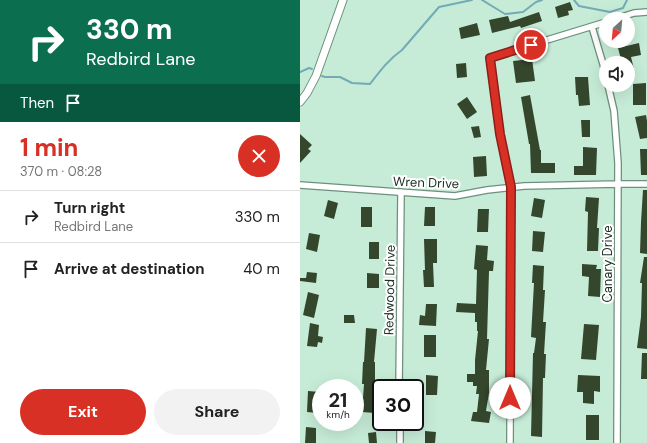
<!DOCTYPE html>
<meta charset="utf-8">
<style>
:root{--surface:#fff;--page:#f2f2f2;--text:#222;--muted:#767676;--line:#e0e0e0;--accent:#d93025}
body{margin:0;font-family:"DM Sans",sans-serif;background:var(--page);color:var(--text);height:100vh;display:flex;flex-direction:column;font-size:15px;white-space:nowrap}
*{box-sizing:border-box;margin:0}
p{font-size:13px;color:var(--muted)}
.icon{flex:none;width:22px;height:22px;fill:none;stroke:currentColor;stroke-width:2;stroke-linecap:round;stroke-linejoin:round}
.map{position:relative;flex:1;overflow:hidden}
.panel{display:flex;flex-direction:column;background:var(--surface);width:300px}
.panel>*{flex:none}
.guide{background:#0b6e4f;color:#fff;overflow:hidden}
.needle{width:26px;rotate:206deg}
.fabs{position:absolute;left:299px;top:12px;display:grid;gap:8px}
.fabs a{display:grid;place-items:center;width:36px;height:36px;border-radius:50%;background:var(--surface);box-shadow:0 4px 16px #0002;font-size:20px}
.speed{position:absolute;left:12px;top:379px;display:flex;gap:8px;font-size:20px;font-weight:700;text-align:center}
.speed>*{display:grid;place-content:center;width:52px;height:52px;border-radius:50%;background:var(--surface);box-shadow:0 4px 16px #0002;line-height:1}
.speed small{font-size:10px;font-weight:400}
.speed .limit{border:2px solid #111;border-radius:6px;background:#fff;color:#111}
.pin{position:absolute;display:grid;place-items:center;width:34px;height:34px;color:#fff;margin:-17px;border:2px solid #fff;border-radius:50%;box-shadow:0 1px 4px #0007}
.me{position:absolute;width:44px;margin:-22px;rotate:0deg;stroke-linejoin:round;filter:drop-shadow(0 0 3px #0008)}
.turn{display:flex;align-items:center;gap:14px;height:84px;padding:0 20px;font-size:18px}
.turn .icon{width:52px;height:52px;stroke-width:2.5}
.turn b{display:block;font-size:28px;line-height:34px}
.then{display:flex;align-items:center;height:38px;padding:0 20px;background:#0003;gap:8px;font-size:15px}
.round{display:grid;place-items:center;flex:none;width:42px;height:42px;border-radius:21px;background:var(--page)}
.headline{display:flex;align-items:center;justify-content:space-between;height:68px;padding:0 20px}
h1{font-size:24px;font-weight:700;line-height:30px;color:var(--accent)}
.action{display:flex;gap:8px;margin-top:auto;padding:8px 20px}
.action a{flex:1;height:46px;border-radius:24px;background:var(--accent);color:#fff;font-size:16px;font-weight:700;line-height:46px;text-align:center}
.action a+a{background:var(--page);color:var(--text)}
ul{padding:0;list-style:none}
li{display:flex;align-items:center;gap:12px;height:52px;padding:0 20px;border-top:1px solid var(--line)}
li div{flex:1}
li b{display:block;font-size:15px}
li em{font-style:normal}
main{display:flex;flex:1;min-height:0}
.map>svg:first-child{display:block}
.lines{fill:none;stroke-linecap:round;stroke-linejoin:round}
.stream{stroke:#73aab5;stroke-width:2}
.building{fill:#34462c}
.minor-casing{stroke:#6d907d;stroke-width:8}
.tertiary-casing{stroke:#6d907d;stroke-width:9}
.minor{stroke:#fff;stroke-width:5.5}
.tertiary{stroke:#fff;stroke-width:7}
.route-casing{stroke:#8d1f18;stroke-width:10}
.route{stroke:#d93025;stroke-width:7}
.labels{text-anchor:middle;stroke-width:4;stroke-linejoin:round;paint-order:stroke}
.street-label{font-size:13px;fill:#202f27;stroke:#fff}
</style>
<main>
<section class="panel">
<div class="guide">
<div class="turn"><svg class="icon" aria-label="right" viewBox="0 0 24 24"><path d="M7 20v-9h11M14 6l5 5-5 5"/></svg><div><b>330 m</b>Redbird Lane</div></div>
<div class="then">Then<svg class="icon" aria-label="arrive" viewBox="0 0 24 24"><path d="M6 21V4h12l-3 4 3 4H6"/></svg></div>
</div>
<div class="headline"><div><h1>1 min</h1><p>370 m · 08:28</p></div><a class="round" style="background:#d93025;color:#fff"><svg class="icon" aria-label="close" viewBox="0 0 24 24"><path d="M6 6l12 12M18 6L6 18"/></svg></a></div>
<ul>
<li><svg class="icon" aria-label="right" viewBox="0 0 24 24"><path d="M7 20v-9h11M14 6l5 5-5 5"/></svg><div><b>Turn right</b><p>Redbird Lane</p></div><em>330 m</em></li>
<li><svg class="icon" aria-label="arrive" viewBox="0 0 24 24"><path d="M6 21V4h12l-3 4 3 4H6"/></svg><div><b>Arrive at destination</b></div><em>40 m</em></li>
</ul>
<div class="action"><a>Exit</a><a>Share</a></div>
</section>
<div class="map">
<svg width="347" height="443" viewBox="0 0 347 443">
<rect width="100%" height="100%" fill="#c6ecd7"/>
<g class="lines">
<!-- stream -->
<path class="stream" d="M 182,0 L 205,14 L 223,12 L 236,2 L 242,0
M 274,0 L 279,6 L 310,12 L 323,8 L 327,0
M 0,72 L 9,68 L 12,69
M 22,76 L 25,77 L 40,77 L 52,83 L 70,84 C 80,71 89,59 102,50 L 139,7 L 172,0"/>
</g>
<!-- building -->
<path class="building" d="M 270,2 L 273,10 L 268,11 L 269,15 L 258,18 L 255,7 Z
M 239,12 L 242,21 L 221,28 L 220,26 L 192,33 L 189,20 L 208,16 L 210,22 Z
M 177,23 L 180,35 L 161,39 L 159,28 Z
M 339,43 L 341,55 L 331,57 L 334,69 L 328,70 L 328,63 L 322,63 L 318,48 Z
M 232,59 L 235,81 L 216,83 L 213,61 Z
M 166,63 L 167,77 L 157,78 L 156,64 Z
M 275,77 L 288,77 L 290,105 L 279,106 L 278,95 L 276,95 Z
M 346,83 L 346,105 L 333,105 L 333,84 Z
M 230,95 L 240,150 L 241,150 L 241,163 L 255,163 L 255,173 L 231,173 L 230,144 L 229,144 L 221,97 Z
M 167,97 L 177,112 L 167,119 L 157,104 Z
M 346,115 L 347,121 L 347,138 L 340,139 L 335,117 Z
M 281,120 L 290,120 L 290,137 L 282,137 Z
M 179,126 L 181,137 L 174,138 L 171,127 Z
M 0,134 L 12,145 L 8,149 L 11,151 L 0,163 Z
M 283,147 L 297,148 L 296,175 L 274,175 L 274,166 L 283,166 Z
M 340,149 L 347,149 L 347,175 L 341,175 Z
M 186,156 L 187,176 L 174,177 L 173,157 Z
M 343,190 L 347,190 L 347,254 L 340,253 L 341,222 Z
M 286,197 L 299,198 L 297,228 L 299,228 L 298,251 L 287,251 L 288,212 L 285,211 Z
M 234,198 L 245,200 L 242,218 L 231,216 Z
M 28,200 L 38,203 L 34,219 L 24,216 Z
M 61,207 L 72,207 L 72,227 L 61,227 Z
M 125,207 L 135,207 L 135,226 L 124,226 Z
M 178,209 L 189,209 L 188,232 L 177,232 Z
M 233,231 L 245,232 L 243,252 L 232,251 Z
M 9,233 L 20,235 L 17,252 L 6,249 Z
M 124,239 L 137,239 L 137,263 L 133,263 L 134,287 L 124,287 L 123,270 L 125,270 Z
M 69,242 L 79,242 L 79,259 L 69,259 Z
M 176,245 L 188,246 L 187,260 L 194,261 L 193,271 L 189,271 L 187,339 L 189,339 L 186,370 L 189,370 L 189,393 L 186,411 L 191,412 L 189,423 L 171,421 L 173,412 L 177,412 L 179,394 L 176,394 L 177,386 L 173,386 L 173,382 L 167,382 L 167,374 L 175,374 L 175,360 L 178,331 L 177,331 L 177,322 L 175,322 L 175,313 L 156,312 L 157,303 L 176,304 L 177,270 L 174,269 Z
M 344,257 L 347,257 L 347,349 L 337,348 L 341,317 L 342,283 L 340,283 Z
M 282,264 L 297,265 L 296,269 L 301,269 L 300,297 L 288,296 L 289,277 L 282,276 Z
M 233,265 L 244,266 L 243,290 L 245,290 L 243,322 L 246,322 L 244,354 L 246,354 L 245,378 L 243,378 L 242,437 L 231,436 L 233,353 L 234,353 L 236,338 L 231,337 L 234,283 L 232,283 Z
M 7,272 L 17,273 L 16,283 L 0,281 L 0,278 L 6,278 Z
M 67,273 L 79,274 L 79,288 L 67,288 Z
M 8,292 L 19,295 L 14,318 L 3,315 Z
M 126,304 L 137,304 L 136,326 L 119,325 L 120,315 L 125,316 Z
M 44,315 L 54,315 L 55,323 L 44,323 Z
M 10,323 L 19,325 L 18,336 L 23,337 L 22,343 L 18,342 L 17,347 L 7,346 Z
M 284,324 L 299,325 L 296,360 L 281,359 Z
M 66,328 L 77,329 L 74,362 L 75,362 L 75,392 L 76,392 L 75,413 L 62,412 L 64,384 L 62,384 L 63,362 L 64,362 Z
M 124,335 L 136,335 L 136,357 L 124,357 Z
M 342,353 L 347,353 L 347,379 L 341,379 Z
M 126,375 L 138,376 L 137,395 L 126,395 Z
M 278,375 L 300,376 L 300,392 L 294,391 L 294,404 L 283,403 L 283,392 L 277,392 Z
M 8,391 L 20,392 L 18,413 L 7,412 Z
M 286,415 L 299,415 L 299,440 L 286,440 Z
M 6,427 L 16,428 L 16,443 L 5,443 Z
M 125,431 L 136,432 L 135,443 L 125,443 Z
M 76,432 L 77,443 L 69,443 L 68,433 Z"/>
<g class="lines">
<defs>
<path id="minor" d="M 315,19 L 334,13 L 347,12
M 292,27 L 303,64 L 306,77
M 308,85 L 314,111 L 318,163 L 317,443
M 0,185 L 155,196 L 187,190 L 224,186 L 318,184 L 347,184
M 99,388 L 101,192
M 100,422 L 100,443
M 210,443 L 211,187 L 200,134 L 190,58 L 201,54 L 306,22"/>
<path id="tertiary" d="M 0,102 L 7,93 L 16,76 L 43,0"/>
</defs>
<!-- minor casing -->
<use href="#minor" class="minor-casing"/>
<!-- tertiary casing -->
<use href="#tertiary" class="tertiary-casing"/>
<!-- minor -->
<use href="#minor" class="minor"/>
<!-- tertiary -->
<use href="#tertiary" class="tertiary"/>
</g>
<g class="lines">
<defs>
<path id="route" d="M 210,398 L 211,187 L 200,134 L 190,58 L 231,45"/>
</defs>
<!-- route casing -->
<use href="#route" class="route-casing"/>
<!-- route -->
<use href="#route" class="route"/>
</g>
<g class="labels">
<!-- street labels -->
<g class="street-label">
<text transform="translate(126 182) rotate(2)" y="5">Wren Drive</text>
<text transform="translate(307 264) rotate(-90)" y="5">Canary Drive</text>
<text transform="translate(89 290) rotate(-89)" y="5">Redwood Drive</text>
</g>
</g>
</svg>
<div class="fabs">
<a><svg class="needle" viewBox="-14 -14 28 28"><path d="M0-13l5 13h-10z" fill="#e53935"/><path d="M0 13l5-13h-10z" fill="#767676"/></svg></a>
<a><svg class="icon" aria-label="sound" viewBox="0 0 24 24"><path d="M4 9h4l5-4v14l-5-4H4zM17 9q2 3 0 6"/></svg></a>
</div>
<div class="speed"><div>21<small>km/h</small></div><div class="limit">30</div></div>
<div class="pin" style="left:231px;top:45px;background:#d93025"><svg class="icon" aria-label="arrive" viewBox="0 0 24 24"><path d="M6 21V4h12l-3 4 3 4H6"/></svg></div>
<svg class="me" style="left:210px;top:398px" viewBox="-20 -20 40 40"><circle r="19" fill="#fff"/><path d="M0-13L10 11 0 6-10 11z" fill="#d93025"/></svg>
</div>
</main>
